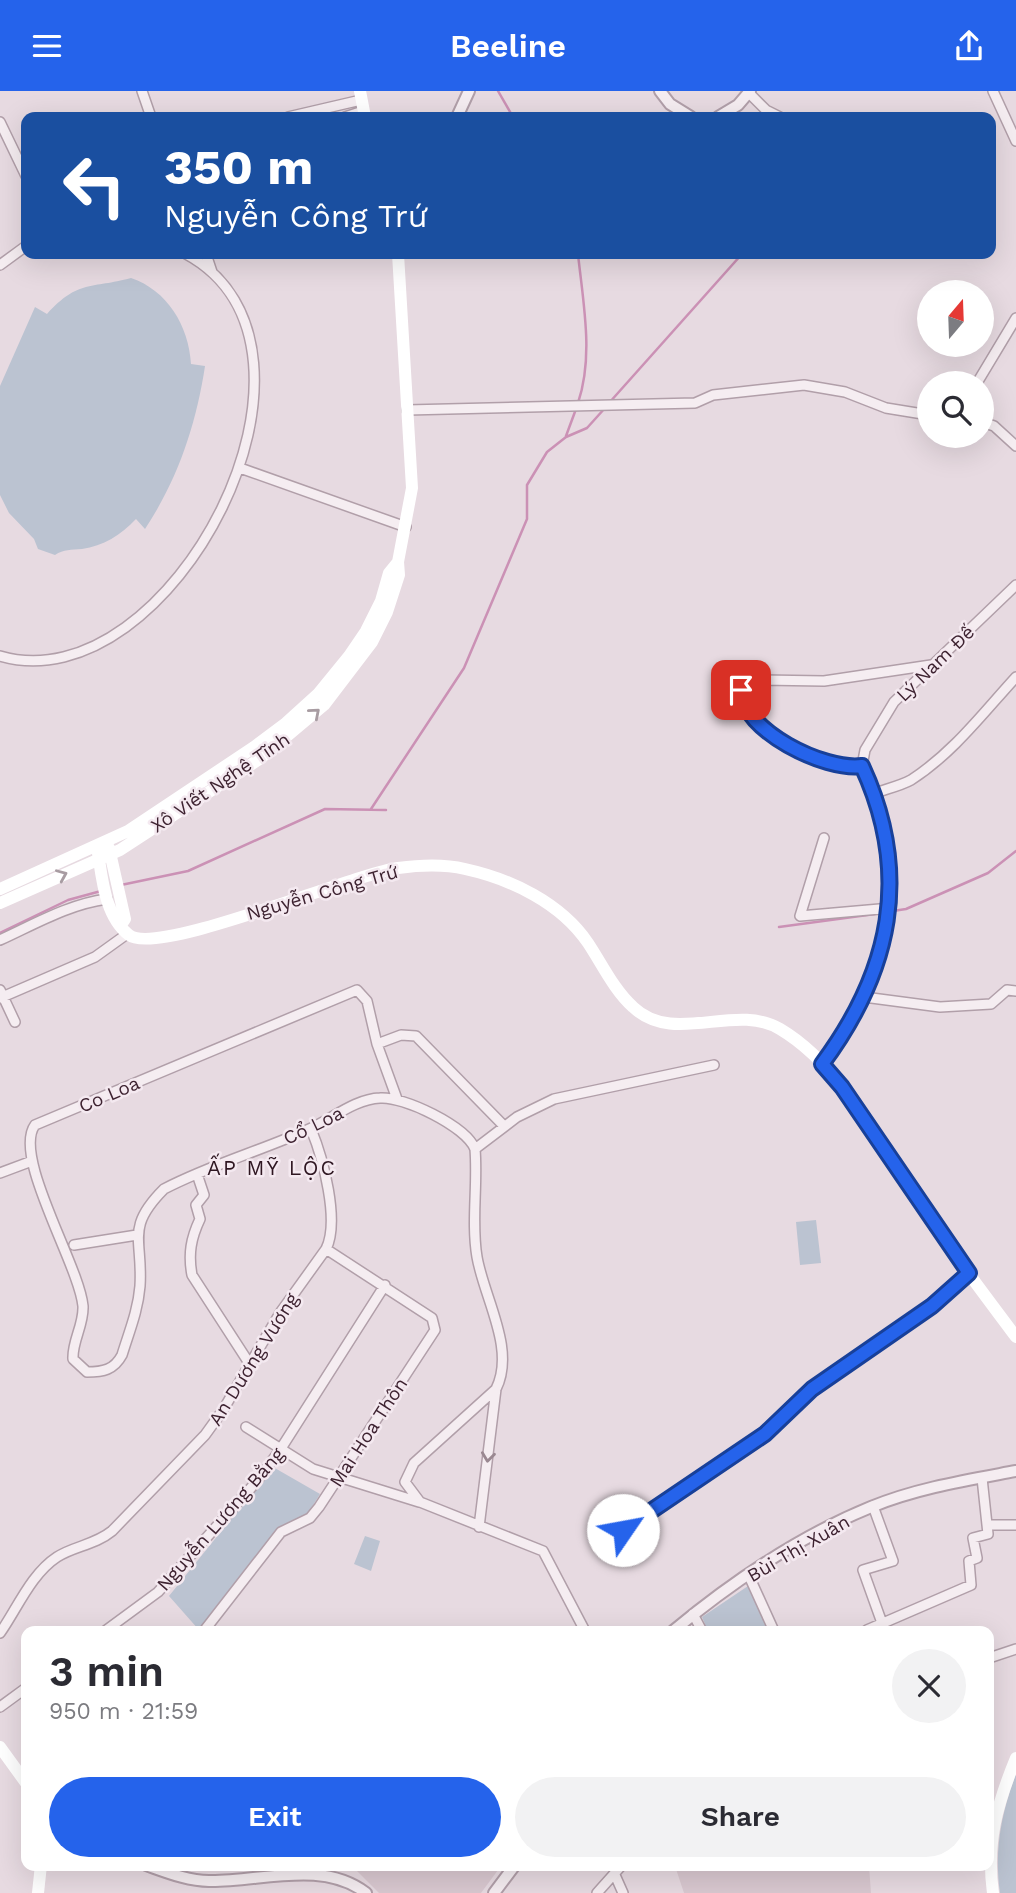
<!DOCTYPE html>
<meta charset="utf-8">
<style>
:root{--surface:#fff;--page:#f2f2f3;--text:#2b2b33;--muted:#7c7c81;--accent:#2563eb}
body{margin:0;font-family:"Work Sans",sans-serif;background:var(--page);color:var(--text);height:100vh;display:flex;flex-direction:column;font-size:26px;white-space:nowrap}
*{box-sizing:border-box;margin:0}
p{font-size:23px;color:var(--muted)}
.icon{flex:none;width:38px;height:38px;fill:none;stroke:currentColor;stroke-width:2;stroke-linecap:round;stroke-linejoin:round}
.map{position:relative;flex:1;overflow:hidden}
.sheet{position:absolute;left:21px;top:1535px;width:973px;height:245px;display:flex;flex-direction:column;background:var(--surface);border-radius:14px;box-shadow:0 7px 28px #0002}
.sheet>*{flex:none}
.guide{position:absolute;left:21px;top:21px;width:975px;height:147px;border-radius:14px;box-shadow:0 7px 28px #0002;background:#1a4fa0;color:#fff;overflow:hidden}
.needle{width:46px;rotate:19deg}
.buttons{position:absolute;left:917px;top:189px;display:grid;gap:14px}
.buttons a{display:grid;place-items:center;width:77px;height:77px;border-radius:50%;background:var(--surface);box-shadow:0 7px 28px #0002;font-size:35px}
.pin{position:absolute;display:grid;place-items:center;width:60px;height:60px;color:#fff;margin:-30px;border-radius:14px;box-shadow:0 4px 10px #0006}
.me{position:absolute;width:77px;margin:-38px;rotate:57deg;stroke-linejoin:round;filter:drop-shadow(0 0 5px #0008)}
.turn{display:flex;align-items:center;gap:24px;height:147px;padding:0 28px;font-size:32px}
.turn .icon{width:91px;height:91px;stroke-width:2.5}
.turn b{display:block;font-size:49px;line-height:60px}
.round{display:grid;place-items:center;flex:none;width:74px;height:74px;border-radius:37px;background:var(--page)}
.headline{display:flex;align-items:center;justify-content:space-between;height:119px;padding:0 28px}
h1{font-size:42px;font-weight:600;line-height:52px}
.primary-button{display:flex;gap:14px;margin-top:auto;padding:14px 28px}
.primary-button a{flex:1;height:80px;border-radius:42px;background:var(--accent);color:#fff;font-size:28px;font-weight:600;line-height:80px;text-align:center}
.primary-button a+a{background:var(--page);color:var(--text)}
header{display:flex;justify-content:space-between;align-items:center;height:91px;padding:0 28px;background:var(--accent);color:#fff;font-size:32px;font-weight:600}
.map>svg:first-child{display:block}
.built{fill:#d9c8d0}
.green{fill:#bbc3d1}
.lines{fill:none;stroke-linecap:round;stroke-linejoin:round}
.stream{stroke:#cb91b5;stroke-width:2.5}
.minor-casing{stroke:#b19fa9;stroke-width:12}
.tertiary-casing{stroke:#b19fa9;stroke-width:14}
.minor{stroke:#f5edf1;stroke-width:9}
.tertiary{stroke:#f5edf1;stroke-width:10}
.secondary{stroke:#fff;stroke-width:12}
.oneway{stroke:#a89ca2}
.oneway2{stroke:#9a8891}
.route-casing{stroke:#184099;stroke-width:18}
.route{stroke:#2563eb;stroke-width:12}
.labels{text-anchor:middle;stroke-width:5;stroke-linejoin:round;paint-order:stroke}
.street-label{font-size:19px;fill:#3e2331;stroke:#f4e9f0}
.neighbourhood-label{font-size:21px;letter-spacing:2px;fill:#2e1621;stroke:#f4e9f0}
</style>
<header><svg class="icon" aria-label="menu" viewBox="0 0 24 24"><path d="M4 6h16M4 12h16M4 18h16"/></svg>Beeline<svg class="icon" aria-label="share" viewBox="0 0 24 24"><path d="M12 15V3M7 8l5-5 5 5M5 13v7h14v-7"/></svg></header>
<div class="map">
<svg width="1016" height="1802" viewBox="0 0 1016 1802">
<rect width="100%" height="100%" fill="#e7dae1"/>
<!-- built -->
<path class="built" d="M 352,1775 L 501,1775 L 481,1802 L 379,1802 Z
M 675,1775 L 869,1775 L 871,1802 L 684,1802 Z"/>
<!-- green -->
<path class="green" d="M 131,187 C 167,199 189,235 191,273 L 205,275 C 196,334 178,388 145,438 L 136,428 C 121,444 103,455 82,458 C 71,459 64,458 55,464 L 38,458 L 34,448 L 9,422 L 0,404 L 0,295 L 35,216 L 47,223 C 79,188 91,198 131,187 Z
M 816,1129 L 821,1172 L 800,1174 L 796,1131 Z
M 273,1376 L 320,1403 L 307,1424 L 278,1437 L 199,1539 L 169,1505 Z
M 365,1445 L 380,1450 L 371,1480 L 354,1473 Z
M 748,1495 L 768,1540 L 708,1540 L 702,1526 Z
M 1016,1683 L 1016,1802 L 1000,1802 C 994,1760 1001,1723 1016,1683 Z"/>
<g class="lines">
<!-- stream -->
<path class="stream" d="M 498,0 L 513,26
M 578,312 C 594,265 583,211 578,163
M 609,312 L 742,163
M 566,345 L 576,318
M 371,718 L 464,577 L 527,428 L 527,394 L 547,361 L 566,346 L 587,337 L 605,317
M 121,794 L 188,780 L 325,718 L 386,719
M 893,820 L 906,818 L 988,782 L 1016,760
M 779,836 L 875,823
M 0,842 L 68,809 L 101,800"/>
<defs>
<path id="minor" d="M 142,0 L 151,26
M 993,0 L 1016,50
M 749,2 L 766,19 L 780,26
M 288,26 L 361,9
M 345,26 L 363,20
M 0,31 L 26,85
M 206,163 L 212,181
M 0,174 L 26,155
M 977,292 L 1016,227
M 407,319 L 695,312 L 713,304 L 804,294 L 845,301 L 886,317 L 929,324
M 982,331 L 994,335 L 1016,355
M 240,377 L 406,436
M 0,565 C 171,615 358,256 186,163
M 862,675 C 823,681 754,643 741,606 L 743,595 L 762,589 L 824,590 L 931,574
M 875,702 C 886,698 900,695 911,689 C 953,662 983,622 1016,586
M 824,747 L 800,825 L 891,817
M 0,849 C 35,833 69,813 107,808
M 0,899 L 15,931
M 864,906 L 940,916 L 991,913 L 1007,899 L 1016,900
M 0,907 L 95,866 L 127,843
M 377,953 L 401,944 L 416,945 L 504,1035
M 822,973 L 843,945 L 864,906 L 891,817 L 890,771 L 875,702 L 862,675 L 865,659 L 894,611 L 1016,494
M 397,1008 L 377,953 L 367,910 L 357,899 L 35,1034 C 12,1065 79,1174 83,1215 C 84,1234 72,1250 73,1268 L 87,1281 C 103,1281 114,1279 122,1264 C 129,1241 138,1220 140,1195 C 143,1148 125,1137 164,1098 C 210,1074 260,1060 307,1039 C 331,1029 354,1008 380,1007 C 403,1005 466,1035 475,1058 C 478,1094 471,1131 477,1166 C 484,1207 516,1258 496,1298 L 414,1372 L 405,1391 L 420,1411 L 543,1460 L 585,1540
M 475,1058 L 517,1026 L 554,1008 L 714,974
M 0,1082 L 32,1070
M 197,1083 L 204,1104 L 196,1114 L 200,1128 C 191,1147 188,1163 192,1184 L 249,1272
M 74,1154 L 137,1144
M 246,1336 L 313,1378 L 419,1411
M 873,1415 L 893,1470 L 863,1479 L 882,1532
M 988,1434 L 1016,1434
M 479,1436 L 496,1298
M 601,1453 L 764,1344 L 812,1298 L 932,1215 L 969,1182
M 749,1485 L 774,1540
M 693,1523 L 702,1540
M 867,1539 L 971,1494 L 969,1470 L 977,1467 L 973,1447 L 988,1443 L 982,1387
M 105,1540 L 158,1501 L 257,1390 L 280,1359 L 385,1194
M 204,1540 L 281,1441 L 310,1427 L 319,1416 L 435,1239 L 432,1227 L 326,1158
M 0,1542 C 17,1518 31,1483 57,1466 C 74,1455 95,1454 112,1440 L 205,1344 L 223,1319 L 280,1222 L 326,1158 C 340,1130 323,1067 311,1038
M 989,1567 L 1016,1558
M 0,1616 L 26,1597
M 615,1784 L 623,1802
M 597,1802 L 622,1774"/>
<path id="tertiary" d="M 660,0 L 670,13 L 691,26
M 457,26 L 469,0
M 718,26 L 738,14 L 750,0
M 673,1540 C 732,1491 800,1445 871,1416 C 917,1397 968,1389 1016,1380
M 146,1774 C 166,1781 188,1790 209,1790 C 260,1791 322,1768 366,1802
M 494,1802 L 515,1774"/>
</defs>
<!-- minor casing -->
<use href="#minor" class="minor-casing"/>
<!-- tertiary casing -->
<use href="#tertiary" class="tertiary-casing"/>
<!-- minor -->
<use href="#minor" class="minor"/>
<!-- tertiary -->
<use href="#tertiary" class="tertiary"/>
<!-- secondary -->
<path class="secondary" d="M 360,0 L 365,26
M 97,756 C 102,785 104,825 129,844 C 158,866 352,783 398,777 C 420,774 444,773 465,778 C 511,788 561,812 588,852 C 602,873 614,899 633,916 C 674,955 735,911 780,938 C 846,977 887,1066 930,1128 C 957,1168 987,1207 1016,1246
M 109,757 L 125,828 L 121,834
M 0,798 L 128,740 L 254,656 L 286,632 L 318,603 L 349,565 L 366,540 L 381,510 L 389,482 L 398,471
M 0,812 L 120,759 L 261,667 L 324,614 L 372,551 L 387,521 L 399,484 L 398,471 L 412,397 L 398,163
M 0,1656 L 26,1692
M 38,1802 L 41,1774
M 993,1802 C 986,1752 997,1713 1016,1667"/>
</g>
<!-- one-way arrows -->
<defs><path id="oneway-chevron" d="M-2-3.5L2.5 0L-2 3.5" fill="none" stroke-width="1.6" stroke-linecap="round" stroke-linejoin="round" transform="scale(1.75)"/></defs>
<g class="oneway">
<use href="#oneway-chevron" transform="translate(315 622) rotate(-41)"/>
<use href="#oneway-chevron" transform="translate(62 784) rotate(-23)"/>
</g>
<use class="oneway2" href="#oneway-chevron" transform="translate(488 1366) rotate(97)"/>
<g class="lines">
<defs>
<path id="route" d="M 623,1439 L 765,1343 L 812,1298 L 932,1215 L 969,1182 L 842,996 L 822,973 C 891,880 912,783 862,675 C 825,680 742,640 741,599"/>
</defs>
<!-- route casing -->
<use href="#route" class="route-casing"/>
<!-- route -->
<use href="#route" class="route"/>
</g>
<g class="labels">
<!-- street labels -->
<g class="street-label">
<text transform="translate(935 572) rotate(-44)" y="7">Lý Nam Đế</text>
<text transform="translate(220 691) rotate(-34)" y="7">Xô Viết Nghệ Tĩnh</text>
<text transform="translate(322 801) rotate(-16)" y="7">Nguyễn Công Trứ</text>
<text transform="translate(109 1003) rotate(-23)" y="7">Co Loa</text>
<text transform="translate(313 1034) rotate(-26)" y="7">Cổ Loa</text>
<text transform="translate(253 1268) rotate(-58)" y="7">An Dương Vương</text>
<text transform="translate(368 1341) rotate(-57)" y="7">Mai Hoa Thôn</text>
<text transform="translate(220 1428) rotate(-49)" y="7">Nguyễn Lương Bằng</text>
<text transform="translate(798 1457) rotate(-30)" y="7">Bùi Thị Xuân</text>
</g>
<!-- neighbourhood labels -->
<g class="neighbourhood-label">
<text x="272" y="1084">ẤP MỸ LỘC</text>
</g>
</g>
</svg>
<div class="buttons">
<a><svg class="needle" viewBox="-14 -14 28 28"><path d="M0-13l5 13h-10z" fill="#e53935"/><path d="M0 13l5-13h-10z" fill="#7c7c81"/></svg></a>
<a><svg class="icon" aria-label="search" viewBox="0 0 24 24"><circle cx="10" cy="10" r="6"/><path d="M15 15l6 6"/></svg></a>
</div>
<div class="pin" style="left:741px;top:599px;background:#d93025"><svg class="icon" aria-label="arrive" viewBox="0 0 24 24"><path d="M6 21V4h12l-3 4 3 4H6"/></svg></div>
<svg class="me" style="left:623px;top:1439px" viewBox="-20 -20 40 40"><circle r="19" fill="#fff"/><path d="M0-13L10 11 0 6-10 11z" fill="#2563eb"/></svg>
<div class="guide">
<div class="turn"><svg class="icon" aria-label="left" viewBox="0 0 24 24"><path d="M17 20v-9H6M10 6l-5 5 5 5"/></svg><div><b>350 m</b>Nguyễn Công Trứ</div></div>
</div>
<section class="sheet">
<div class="headline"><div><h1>3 min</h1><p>950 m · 21:59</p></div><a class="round"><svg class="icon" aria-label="close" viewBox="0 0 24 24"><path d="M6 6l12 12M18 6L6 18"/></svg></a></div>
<div class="primary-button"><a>Exit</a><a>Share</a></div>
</section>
</div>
